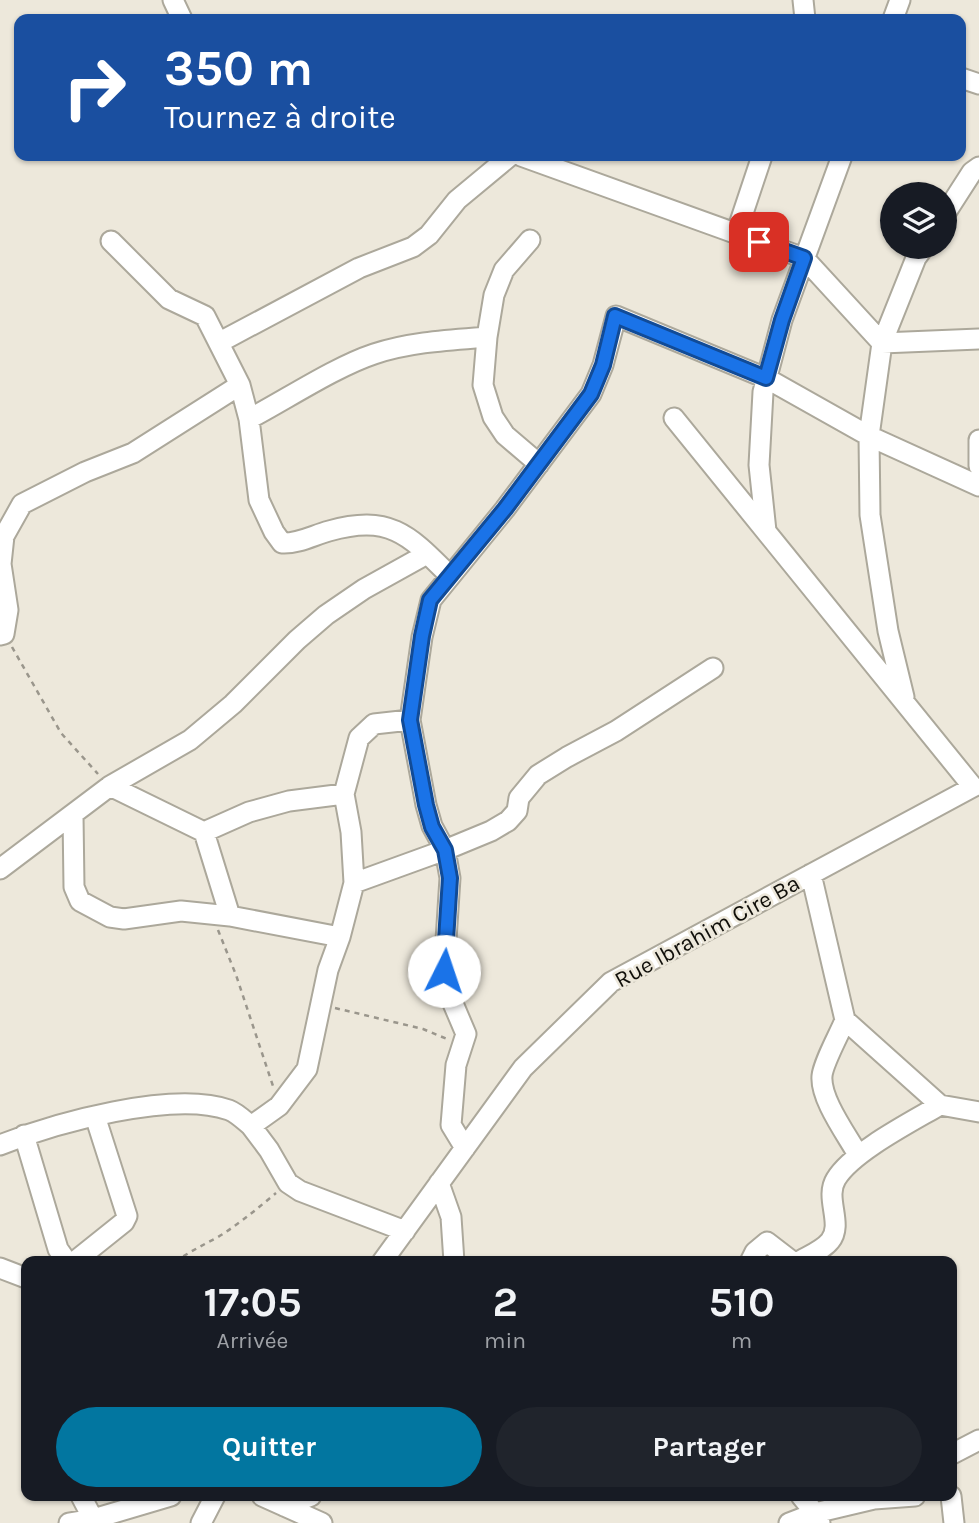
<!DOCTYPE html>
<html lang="fr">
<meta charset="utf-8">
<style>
:root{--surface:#171b24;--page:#20242c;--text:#f1f3f6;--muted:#9ea1a6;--accent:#0276a0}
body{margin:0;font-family:Karla,sans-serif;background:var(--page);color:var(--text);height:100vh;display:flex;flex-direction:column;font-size:26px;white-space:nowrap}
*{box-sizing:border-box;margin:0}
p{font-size:23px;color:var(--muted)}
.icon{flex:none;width:38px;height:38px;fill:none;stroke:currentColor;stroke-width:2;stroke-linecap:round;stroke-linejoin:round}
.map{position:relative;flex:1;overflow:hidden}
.details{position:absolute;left:21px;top:1256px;width:936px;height:245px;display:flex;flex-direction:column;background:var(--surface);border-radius:14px;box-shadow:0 2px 5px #0004}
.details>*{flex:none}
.guide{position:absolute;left:14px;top:14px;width:952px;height:147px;border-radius:14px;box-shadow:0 2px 5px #0004;background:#1a4fa0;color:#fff;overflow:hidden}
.tools{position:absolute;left:880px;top:182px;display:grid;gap:14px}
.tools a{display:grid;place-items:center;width:77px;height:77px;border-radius:50%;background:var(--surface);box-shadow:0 2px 5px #0004;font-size:35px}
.pin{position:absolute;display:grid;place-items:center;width:60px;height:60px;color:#fff;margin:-30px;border-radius:14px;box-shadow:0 4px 10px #0006}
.me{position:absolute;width:77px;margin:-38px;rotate:4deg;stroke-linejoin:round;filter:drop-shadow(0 0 5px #0008)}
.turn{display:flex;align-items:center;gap:24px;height:147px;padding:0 35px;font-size:32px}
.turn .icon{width:91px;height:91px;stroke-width:2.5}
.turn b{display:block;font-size:49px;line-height:60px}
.eta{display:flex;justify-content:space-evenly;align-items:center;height:119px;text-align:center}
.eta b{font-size:42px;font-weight:700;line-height:49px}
.button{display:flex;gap:14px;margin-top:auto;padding:14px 35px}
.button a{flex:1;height:80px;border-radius:42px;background:var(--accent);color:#fff;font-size:28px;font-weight:700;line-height:80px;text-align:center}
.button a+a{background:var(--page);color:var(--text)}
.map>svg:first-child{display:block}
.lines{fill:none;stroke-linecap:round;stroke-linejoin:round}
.minor-casing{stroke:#aca89b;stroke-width:23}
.path{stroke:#9a968c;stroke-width:2.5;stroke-dasharray:5 5;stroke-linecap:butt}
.minor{stroke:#fff;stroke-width:19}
.route-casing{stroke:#114b97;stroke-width:18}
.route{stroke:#1a73e8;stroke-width:12}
.labels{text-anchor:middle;stroke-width:5;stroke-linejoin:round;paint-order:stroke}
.street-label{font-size:23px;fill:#100f0a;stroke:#ede8db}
</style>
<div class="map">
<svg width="979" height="1523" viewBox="0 0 979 1523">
<rect width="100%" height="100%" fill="#ede8db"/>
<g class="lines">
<defs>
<path id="minor" d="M 173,0 L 182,19
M 803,0 L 805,19
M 893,19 L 900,0
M 961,78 L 979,84
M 521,156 L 804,258 L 882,343 L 979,339
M 945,214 L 972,172 L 979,167
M 736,234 L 762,156
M 530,240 L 504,270 L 494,295 L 487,337 L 483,385 L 493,417 L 505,435 L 539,464
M 111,241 L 169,299 L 205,316 L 240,385 L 249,419 L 259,500 L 274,532 L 282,543 C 298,544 314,535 329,531 C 390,514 409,535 449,575
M 220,342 L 359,268 L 413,247 L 429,235 L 457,200 L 510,156
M 249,419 C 287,399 335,367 374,354 C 410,342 450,340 487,337
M 979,440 L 979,466
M 766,531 L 759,465 L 763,392 L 782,320 L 842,156
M 0,635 L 4,634 L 8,610 L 1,564 L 4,536 L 22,504 L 85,472 L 133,453 L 240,385
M 904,697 L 888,631 L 870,515 L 869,436 L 882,343 L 916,258 L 924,247
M 110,786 L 204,832 L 249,812 L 289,801 L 344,794
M 73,815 L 74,887 L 80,901 L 110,917 L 124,919 L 181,911 L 230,916 L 340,937
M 204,832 L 230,916
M 0,869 L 110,786 L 190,740 L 233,704 L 297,640 L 326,615 L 364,589 L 427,554
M 811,874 L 845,1020 L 940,1105
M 354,883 L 445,850 L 491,831 L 508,821 L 517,811 L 519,798 L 538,775 L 567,757 L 616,731 L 713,668
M 845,1020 C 840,1033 823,1063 822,1076 C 820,1099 847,1135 858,1155
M 251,1126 L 269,1150 L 288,1183 L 300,1191 L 405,1231
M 24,1135 L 58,1249 L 67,1262
M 0,1145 C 55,1123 173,1090 229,1110 C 237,1113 245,1121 251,1126 L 279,1106 L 307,1069 L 328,970 L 340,937 L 354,883 L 351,832 L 344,794 L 359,738 L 374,724 L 410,720
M 465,1148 L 451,1125 L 456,1065 L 466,1034 L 449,994 L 444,971 L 450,878 L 445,850 L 432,826 L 426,805 L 410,720 L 422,637 L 431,600 L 505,509 L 591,394 L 603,365 L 616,316 L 766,378 L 869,436 L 979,486
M 439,1183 L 451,1217 L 454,1262
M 74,1262 L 124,1222 L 127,1216 L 95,1116
M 382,1262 L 523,1068 L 611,982 L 973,787 L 674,418
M 750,1262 L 755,1252 L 767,1242 L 793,1262
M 798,1262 C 808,1256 823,1250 830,1241 C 844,1224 824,1198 836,1179 C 852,1152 913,1121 940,1105 L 979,1112
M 0,1268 L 26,1278
M 952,1454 L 979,1440
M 81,1496 L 93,1519
M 262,1496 L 322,1523
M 951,1496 L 954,1523
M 284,1506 L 311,1496
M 69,1523 L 93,1519 L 171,1496
M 201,1523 L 215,1496
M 789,1523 L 815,1513 L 801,1496
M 820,1523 L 815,1513 L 874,1499 L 915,1496"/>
</defs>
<!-- minor casing -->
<use href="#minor" class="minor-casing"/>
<!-- path -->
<path class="path" d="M 12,647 L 61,733 L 98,774
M 218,930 L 236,975 L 273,1086
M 335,1008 L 423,1029 L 447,1039
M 175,1262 C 189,1252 203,1245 218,1237 C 239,1224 257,1209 276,1193"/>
<!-- minor -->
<use href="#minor" class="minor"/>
</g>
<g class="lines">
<defs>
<path id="route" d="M 444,971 L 450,878 L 445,850 L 432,827 L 426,805 L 410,720 L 422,636 L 430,600 L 505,509 L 591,394 L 603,365 L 615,316 L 766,378 L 782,320 L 804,258 L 759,242"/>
</defs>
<!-- route casing -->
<use href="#route" class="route-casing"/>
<!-- route -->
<use href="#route" class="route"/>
</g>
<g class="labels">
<!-- street labels -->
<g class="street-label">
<text transform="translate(707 931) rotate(-29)" y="8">Rue Ibrahim Cire Ba</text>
</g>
</g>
</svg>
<div class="tools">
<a><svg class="icon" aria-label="layers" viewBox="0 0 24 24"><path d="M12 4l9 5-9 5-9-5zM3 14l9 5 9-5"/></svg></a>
</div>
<div class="pin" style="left:759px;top:242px;background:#d93025"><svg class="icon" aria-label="arrive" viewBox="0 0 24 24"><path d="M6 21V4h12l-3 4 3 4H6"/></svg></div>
<svg class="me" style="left:444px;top:971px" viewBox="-20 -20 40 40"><circle r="19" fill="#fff"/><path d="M0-13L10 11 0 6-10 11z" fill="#1a73e8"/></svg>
<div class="guide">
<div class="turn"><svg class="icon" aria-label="right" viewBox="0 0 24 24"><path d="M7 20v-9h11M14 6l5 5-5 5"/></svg><div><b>350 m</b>Tournez à droite</div></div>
</div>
<section class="details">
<div class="eta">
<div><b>17:05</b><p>Arrivée</p></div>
<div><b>2</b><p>min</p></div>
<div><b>510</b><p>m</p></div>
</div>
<div class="button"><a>Quitter</a><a>Partager</a></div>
</section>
</div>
